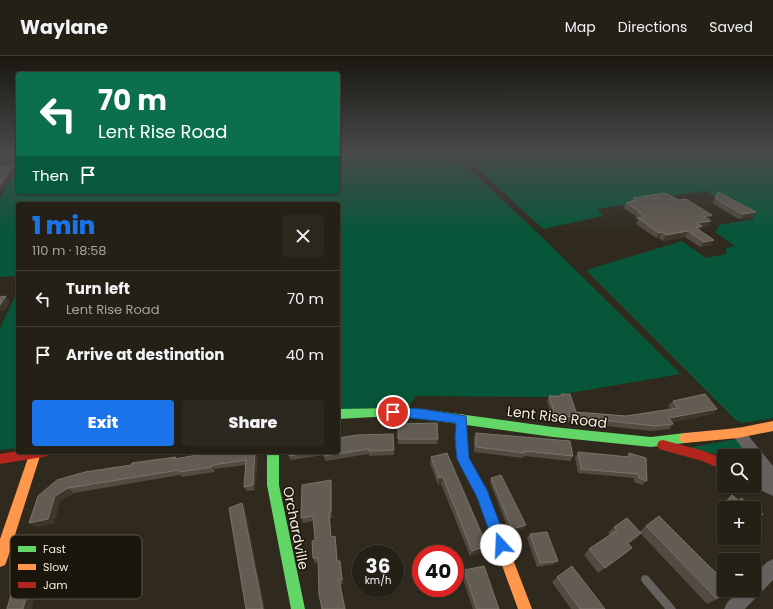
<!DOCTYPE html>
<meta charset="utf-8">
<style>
:root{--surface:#242016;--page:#2c281f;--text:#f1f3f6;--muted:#a3a3a1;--line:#413e35;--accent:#1a73e8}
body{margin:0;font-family:Poppins,sans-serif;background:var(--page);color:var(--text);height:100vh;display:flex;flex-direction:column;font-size:15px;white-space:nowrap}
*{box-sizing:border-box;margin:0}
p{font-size:13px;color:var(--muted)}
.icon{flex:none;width:22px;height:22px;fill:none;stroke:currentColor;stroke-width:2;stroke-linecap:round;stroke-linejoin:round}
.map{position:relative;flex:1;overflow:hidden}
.panel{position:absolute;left:16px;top:146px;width:324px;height:252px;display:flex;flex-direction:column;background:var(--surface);border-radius:4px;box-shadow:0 1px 3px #0004,0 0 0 1px var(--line)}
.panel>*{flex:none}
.hud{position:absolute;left:16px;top:16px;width:324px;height:122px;border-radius:4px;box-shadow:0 1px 3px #0004,0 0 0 1px var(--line);background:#0b6e4f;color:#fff;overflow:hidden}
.buttons{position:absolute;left:717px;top:393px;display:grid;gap:8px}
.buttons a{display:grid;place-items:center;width:44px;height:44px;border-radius:4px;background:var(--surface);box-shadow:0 1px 3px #0004,0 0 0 1px var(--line);font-size:20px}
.speed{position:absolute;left:352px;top:489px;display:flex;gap:8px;font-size:20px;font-weight:700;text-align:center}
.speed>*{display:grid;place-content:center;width:52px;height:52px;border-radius:50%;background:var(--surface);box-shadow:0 1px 3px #0004,0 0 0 1px var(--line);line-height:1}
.speed small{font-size:10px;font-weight:400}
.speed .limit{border:6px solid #d22;background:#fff;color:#111}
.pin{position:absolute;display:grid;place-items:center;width:34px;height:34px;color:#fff;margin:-17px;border:2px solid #fff;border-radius:50%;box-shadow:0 1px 4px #0007}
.me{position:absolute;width:44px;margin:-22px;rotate:340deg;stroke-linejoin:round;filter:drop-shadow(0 0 3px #0008)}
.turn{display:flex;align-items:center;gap:14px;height:84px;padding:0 16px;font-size:18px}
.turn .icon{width:52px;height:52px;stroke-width:2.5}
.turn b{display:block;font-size:28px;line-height:34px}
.then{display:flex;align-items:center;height:38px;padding:0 16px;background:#0003;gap:8px;font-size:15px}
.round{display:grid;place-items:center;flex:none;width:42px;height:42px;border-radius:4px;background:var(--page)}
.head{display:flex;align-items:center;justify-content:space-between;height:68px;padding:0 16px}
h1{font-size:24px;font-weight:800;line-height:30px;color:var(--accent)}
.action{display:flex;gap:8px;margin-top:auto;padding:8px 16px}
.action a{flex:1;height:46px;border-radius:4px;background:var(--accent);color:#fff;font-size:16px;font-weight:800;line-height:46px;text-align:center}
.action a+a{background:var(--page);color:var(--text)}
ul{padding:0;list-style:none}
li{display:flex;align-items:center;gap:12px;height:56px;padding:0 16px;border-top:1px solid var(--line)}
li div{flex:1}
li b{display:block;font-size:15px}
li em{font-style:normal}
header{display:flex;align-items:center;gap:24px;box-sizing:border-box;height:56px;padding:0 20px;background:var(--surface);border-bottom:1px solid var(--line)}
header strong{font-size:19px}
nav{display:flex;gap:22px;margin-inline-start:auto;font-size:14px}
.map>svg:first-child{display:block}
.green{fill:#075639}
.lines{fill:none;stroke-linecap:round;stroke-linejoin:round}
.lane{fill:#66615e;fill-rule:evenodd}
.street{fill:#66615e;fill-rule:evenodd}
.fast{fill:#63d668;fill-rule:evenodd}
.slow{fill:#ff974d;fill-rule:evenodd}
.jam{fill:#b3261e;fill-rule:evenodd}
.wall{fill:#514b41}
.shaded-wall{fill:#3d372c}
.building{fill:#635c52;stroke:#797368}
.route{fill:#1a73e8;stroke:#114b97}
.labels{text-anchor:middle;stroke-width:3;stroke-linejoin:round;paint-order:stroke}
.near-street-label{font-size:14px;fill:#f3ecde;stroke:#1b160c}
.key{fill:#1b160c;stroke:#5c564b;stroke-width:1}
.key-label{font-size:11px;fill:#f3ecde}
</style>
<header>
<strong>Waylane</strong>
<nav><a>Map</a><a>Directions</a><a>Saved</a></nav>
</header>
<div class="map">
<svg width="773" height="553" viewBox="0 0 773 553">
<rect width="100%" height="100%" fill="#302a1e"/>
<!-- green -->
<path class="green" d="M 338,99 L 454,99 L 538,177 L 681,318 L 546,341 L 416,340 L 409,350 L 338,354 L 338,148 L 18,148 L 18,220 L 0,221 L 0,141 L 12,121 L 18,120 L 18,136 L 338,136 Z
M 463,99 L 496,99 L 500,101 L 548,101 L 551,99 L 767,99 L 773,101 L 773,362 L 742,367 L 736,364 L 586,214 L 682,185 L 706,202 L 726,198 L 726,192 L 735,190 L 715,176 L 719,172 L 718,169 L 755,163 L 706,135 L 638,144 L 629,148 L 597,153 L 603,160 L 543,173 Z
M 18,234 L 18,392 L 0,394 L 0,272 Z
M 738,383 L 751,400 L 724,400 L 686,392 Z"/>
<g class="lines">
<!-- lane -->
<path class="lane" d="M 645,519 L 648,520 L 674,550 L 676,553 L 665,553 L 642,526 L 641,523 L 642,520 Z"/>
<!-- street -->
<path class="street" d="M 763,99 L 773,99 L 773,103 L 764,100 Z
M 18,108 L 18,112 L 0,114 L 0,110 Z
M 738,371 L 743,373 L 773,410 L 773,440 L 752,430 L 754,430 L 754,416 L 763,420 L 754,408 L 754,400 L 748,400 L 731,377 L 733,373 Z
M 773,503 L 773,524 L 745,553 L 724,553 L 727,547 L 739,534 L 754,534 L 754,519 L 767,506 Z"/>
<!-- fast -->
<path class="fast" d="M 393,352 L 422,353 L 553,371 L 651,381 L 685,377 L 689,378 L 691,382 L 689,386 L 685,387 L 651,391 L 553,381 L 422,363 L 393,360 L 338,363 L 338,353 Z
M 267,396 L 279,396 L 279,429 L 305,553 L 291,553 L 267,429 Z"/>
<!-- slow -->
<path class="slow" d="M 462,358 L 466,360 L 467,363 L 467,382 L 469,402 L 488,438 L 532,553 L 518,553 L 477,441 L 457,403 L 455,382 L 457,363 L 458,360 Z
M 773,365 L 773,375 L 738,382 L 685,387 L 681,386 L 679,382 L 681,378 L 685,377 L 738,372 Z
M 30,396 L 41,397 L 7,504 L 5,509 L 0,511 L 0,483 Z"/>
<!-- jam -->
<path class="jam" d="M 663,384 L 704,395 L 724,403 L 724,414 L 702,405 L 659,393 L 657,389 L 659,385 Z
M 18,395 L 18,396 L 49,396 L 47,400 L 43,401 L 0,408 L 0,398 Z"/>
</g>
<!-- wall -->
<path class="wall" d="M 718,136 L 753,161 L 740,163 L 735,161 L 712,147 Z
M 633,142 L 710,164 L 708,170 L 702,171 L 700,174 L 711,189 L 700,191 L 685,181 L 663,185 L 659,182 L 656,182 L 636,168 L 638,163 L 635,162 L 636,160 L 623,152 L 626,147 L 632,145 Z
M 561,338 L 576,356 L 626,360 L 671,353 L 668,350 L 673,345 L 713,358 L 672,366 L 673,368 L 669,373 L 651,375 L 553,364 L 547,345 L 549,340 L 560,340 Z
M 398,368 L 438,383 L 437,388 L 398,388 Z
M 476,377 L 573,400 L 570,405 L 524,400 L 523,402 L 474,396 L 474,382 Z
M 338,382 L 394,394 L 394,399 L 369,400 L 369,398 L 325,405 L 324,399 L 291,404 L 289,400 L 289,396 L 338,396 Z
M 258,396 L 255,434 L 247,435 L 244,431 L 246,409 L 215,413 L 215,416 L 182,421 L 180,419 L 74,437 L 60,445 L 54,467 L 36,471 L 57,424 L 177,402 Z
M 578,396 L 626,401 L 629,397 L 647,425 L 642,429 L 634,426 L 634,422 L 578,417 L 575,401 Z
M 431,401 L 487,490 L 485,496 L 470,500 L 441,428 L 438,429 L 430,407 Z
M 491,422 L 523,473 L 510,478 L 490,426 Z
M 332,430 L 332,462 L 330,462 L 331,481 L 335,480 L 336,485 L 338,505 L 340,505 L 341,509 L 343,528 L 340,529 L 318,506 L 315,507 L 313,502 L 315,484 L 314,465 L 303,467 L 301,462 Z
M 732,439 L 738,444 L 741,442 L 754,452 L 724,452 L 724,457 L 718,453 L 726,444 Z
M 646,470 L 717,543 L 707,548 L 641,478 L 628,488 L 625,498 L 598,517 L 584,499 L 589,493 L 610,479 L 608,477 L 614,471 L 639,476 Z
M 530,478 L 558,505 L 554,508 L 537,511 L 527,482 Z
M 464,514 L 499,553 L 473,553 L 462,520 Z
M 557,521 L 605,553 L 571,553 L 552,526 Z"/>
<!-- shaded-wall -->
<path class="shaded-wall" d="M 0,99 L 4,99 L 0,104 L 12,100 L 15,104 L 13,107 L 0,109 Z
M 13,110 L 16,115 L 3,135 L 0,136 L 0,129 Z
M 756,156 L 753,161 L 740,163 L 744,158 Z
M 712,159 L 709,165 L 704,161 Z
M 711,165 L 708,170 L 702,171 L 699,176 L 693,177 L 697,167 Z
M 688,175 L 685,181 L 663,185 L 666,179 Z
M 662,176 L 659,182 L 656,182 L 659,177 Z
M 714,184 L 711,189 L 700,191 L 704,186 Z
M 6,240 L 10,245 L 5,255 L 0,255 L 0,249 Z
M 717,353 L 713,358 L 665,367 L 669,362 Z
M 255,396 L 258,396 L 255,434 L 253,429 Z
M 213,409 L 215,413 L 215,416 L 212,411 Z
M 443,421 L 441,428 L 438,429 L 439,422 Z
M 331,424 L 332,430 L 332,462 L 331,456 Z
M 68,432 L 74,437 L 60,445 L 54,467 L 36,471 L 29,467 L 55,440 Z
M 242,447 L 245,451 L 265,553 L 263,553 Z
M 329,457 L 330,462 L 332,486 L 331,481 Z
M 526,469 L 523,473 L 510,478 L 512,473 Z
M 641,477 L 634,484 L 621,493 L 628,487 Z
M 335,480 L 336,485 L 338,510 L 337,505 Z
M 46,481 L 53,485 L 39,541 L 34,542 L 32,553 L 23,553 L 27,539 Z
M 487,490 L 485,496 L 470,500 L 472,495 Z
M 632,492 L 625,498 L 598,517 L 605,512 Z
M 340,505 L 341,509 L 343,528 L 342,524 Z"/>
<!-- building -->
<path class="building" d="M 12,100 L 10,102 L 0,104 L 0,101 Z
M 0,110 L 13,110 L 0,129 Z
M 718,136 L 756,156 L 744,158 L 738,156 L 715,142 Z
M 665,137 L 679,144 L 686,143 L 712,159 L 704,161 L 711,165 L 697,167 L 702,170 L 696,172 L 714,184 L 704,186 L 688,175 L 666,179 L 662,176 L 659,177 L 638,162 L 645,161 L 638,156 L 641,156 L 626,147 L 636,144 L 633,142 Z
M 6,240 L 0,249 L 0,241 Z
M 561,338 L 570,338 L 576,356 L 626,360 L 678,352 L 673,345 L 705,338 L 717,353 L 669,362 L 673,368 L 655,370 L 555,359 L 549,340 L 562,340 Z
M 437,367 L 438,383 L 398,383 L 398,368 Z
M 476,377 L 570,385 L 573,400 L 525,395 L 525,397 L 476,391 Z
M 393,378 L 394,394 L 369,395 L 369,393 L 324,400 L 324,396 L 338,396 L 338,382 L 357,379 Z
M 214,396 L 255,396 L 253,429 L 244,431 L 246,404 L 213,409 L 212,411 L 179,416 L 179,414 L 68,432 L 55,440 L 48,463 L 29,467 L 38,440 L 57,424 L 85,416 L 131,409 L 132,407 L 176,401 L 175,403 Z
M 289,396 L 313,396 L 289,400 Z
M 578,396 L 629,401 L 629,397 L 646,402 L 647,425 L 639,422 L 638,418 L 581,413 Z
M 447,397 L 487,490 L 472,495 L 443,421 L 439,422 L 431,401 Z
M 501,419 L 526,469 L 512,473 L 491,422 Z
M 331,424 L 331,456 L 329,457 L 331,481 L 335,480 L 337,505 L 340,505 L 342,524 L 339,524 L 345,553 L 322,553 L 319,538 L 318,502 L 313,502 L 312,485 L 315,484 L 313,460 L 301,462 L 302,429 Z
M 732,439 L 739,445 L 741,442 L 763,458 L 754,471 L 754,452 L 729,452 L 724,449 Z
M 242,447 L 263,553 L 246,553 L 229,452 Z
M 659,460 L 724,525 L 724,534 L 726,534 L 717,543 L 646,470 Z
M 627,462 L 641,477 L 628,487 L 632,492 L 605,512 L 589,493 L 617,474 L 614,471 Z
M 547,476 L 558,505 L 540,507 L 530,478 Z
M 46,481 L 31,538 L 27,539 L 23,553 L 7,553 L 25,487 Z
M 484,510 L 499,553 L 477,553 L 464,514 Z
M 572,510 L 605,553 L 580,553 L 557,521 Z"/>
<!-- sky -->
<linearGradient id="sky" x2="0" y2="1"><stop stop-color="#1a1710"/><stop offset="0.56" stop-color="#484a4c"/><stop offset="1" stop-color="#484a4c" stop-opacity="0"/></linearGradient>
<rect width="773" height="176" fill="url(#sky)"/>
<!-- route -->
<path class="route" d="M 393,351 L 422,353 L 466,360 L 469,402 L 487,434 L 508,489 L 506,494 L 501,496 L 496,494 L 477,441 L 457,403 L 455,382 L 456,367 L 393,360 L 389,359 L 388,356 L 389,353 Z"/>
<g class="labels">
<!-- near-street labels -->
<g class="near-street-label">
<text transform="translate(557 361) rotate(7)" y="5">Lent Rise Road</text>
<text transform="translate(296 472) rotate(79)" y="5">Orchardville</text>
</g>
</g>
<!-- legend -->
<rect x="10" y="479" width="132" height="64" rx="6" class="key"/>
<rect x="18" y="490" width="18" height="6" fill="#63d668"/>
<rect x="18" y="508" width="18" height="6" fill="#ff974d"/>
<rect x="18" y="526" width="18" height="6" fill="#b3261e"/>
<g class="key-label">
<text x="43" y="497">Fast</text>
<text x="43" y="515">Slow</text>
<text x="43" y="533">Jam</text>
</g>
</svg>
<div class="buttons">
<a><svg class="icon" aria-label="search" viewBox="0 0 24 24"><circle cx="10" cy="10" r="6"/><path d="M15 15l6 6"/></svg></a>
<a>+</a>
<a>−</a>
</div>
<div class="speed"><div>36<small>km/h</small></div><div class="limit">40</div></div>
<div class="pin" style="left:393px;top:356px;background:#d93025"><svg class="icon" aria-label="arrive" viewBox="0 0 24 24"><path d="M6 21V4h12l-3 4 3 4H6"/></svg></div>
<svg class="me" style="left:501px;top:489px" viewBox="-20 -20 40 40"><circle r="19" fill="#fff"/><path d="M0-13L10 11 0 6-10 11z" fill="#1a73e8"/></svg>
<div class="hud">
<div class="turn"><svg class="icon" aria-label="left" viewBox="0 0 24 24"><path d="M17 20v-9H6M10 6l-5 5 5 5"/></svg><div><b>70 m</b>Lent Rise Road</div></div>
<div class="then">Then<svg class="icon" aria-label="arrive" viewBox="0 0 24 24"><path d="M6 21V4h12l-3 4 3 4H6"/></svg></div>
</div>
<section class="panel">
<div class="head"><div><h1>1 min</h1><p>110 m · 18:58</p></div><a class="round"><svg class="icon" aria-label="close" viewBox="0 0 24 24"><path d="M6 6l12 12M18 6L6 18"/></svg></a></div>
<ul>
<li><svg class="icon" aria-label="left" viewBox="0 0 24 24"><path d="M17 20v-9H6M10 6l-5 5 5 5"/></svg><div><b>Turn left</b><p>Lent Rise Road</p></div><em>70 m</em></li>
<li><svg class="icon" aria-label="arrive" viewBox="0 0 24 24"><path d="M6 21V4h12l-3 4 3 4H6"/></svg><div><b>Arrive at destination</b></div><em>40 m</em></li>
</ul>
<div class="action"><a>Exit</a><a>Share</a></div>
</section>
</div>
